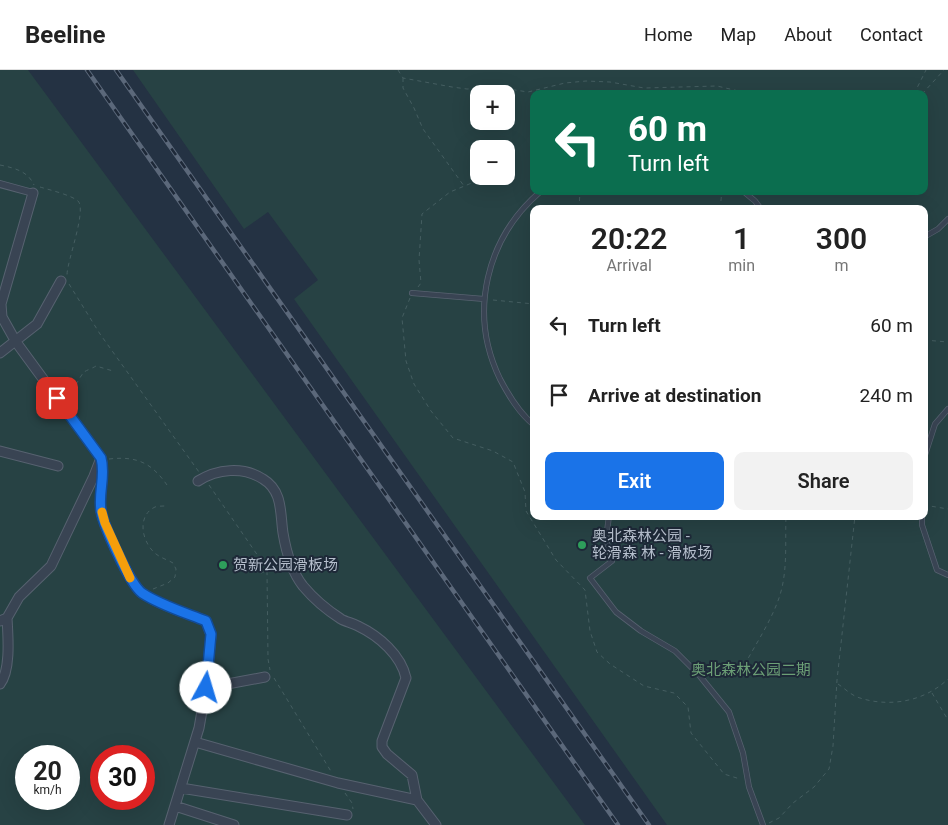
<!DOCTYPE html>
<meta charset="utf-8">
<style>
:root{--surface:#fff;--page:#f2f2f2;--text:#222;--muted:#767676;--line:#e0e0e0;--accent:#1a73e8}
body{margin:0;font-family:Roboto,"Noto Sans SC",sans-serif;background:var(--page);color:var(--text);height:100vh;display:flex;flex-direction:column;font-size:19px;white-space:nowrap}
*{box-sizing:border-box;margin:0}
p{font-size:16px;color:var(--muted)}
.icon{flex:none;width:28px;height:28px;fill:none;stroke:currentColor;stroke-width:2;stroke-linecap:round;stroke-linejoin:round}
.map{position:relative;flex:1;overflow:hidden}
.panel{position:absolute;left:530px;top:135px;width:398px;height:315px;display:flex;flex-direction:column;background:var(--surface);border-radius:10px;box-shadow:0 5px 20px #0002}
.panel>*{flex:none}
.banner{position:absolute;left:530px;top:20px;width:398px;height:105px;border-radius:10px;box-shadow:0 5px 20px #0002;background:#0b6e4f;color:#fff;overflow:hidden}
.buttons{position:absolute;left:470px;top:15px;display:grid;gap:10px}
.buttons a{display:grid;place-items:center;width:45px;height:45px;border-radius:10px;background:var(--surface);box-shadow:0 5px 20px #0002;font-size:25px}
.speed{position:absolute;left:15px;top:675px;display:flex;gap:10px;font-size:25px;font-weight:700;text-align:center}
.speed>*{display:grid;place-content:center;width:65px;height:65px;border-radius:50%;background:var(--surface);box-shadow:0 5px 20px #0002;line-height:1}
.speed small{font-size:12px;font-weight:400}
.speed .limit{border:8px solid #d22;background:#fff;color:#111}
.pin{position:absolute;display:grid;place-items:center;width:42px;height:42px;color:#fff;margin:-21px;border-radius:10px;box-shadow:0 2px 8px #0006}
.me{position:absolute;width:55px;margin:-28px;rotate:6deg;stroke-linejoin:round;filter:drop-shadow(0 0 4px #0008)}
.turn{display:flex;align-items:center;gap:18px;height:105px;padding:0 15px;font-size:22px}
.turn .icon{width:65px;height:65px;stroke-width:2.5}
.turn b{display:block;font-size:35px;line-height:42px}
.eta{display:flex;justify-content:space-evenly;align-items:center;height:85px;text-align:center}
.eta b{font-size:30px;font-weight:600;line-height:35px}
.cta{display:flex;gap:10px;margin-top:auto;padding:10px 15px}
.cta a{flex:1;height:58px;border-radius:10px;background:var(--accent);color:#fff;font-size:20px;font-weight:600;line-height:58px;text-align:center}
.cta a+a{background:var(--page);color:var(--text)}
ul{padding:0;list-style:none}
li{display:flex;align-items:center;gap:15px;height:70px;padding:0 15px}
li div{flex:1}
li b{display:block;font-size:19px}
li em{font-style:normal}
header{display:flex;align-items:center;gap:30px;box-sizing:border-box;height:70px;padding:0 25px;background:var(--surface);border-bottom:1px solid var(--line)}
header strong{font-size:24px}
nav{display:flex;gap:28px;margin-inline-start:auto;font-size:18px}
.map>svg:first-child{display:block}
.green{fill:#274244;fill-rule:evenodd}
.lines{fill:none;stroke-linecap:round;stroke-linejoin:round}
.service-casing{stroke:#576270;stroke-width:6}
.pedestrian-casing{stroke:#576270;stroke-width:8}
.minor-casing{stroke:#576270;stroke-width:11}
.path{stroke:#455e61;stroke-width:1;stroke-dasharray:4 4;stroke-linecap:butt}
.service{stroke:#394453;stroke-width:4.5}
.pedestrian{stroke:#394453;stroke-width:6}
.minor{stroke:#394453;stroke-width:9}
.rail-casing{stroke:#5b687a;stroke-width:4.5}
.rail{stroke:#1e2938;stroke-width:2.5;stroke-dasharray:8;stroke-linecap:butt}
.route-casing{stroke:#114b97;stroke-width:12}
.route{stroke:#1a73e8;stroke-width:9}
.slow{stroke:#f59e0b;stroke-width:9}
.leisure-dot{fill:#2e9e5b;stroke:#1e2938;stroke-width:2}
.labels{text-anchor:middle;stroke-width:4;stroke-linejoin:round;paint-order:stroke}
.poi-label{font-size:15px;fill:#b6bfcd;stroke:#1e2938;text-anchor:start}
.park-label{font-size:15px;fill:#6c9f76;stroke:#1e2938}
</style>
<header>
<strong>Beeline</strong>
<nav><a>Home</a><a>Map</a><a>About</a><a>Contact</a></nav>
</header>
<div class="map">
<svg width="948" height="755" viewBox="0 0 948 755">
<rect width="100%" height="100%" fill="#243243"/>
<!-- green -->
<path class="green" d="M 0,0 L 28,0 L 585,755 L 0,755 ZM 26,686 L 69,686 L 69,729 L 26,729 ZM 101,686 L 144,686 L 144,729 L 101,729 Z
M 133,0 L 948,0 L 948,755 L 667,755 L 294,229 L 318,210 L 268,142 L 244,159 ZM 479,24 L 506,24 L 506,51 L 479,51 ZM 534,24 L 924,24 L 924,121 L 534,121 ZM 479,79 L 506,79 L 506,106 L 479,106 ZM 534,139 L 924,139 L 924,446 L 534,446 Z"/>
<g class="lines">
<defs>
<path id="service" d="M 743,121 L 755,131 L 761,139
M 924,167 L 938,159 L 948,149
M 412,223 L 484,229
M 534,355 C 519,343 509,326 500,309 C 468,243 486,168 541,121
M 924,388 L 935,354 L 948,339
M 609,446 L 606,469 L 612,491 L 590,508 L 616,542 L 641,561 L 675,581 L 699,605 L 729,642 L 743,683 L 749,717 L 763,755
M 922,446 L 922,455 L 937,500 L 948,505"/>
<path id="pedestrian" d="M 0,114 L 33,123"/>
<path id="minor" d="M 33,123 L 1,234 L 2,247 L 16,272 L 101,388 C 106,405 98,422 101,441 C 104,457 130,514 142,523 C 159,535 186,543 206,551 L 211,565 L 206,618 L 199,658 L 169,755
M 0,283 L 37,254 L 61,211
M 0,381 L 58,396
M 198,411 C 217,399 243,396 263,409 C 283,421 280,443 283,463 C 286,481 292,502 303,516 C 313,528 327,540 341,549 C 346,552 353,553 358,556 C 379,566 401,585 406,608 L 382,671 L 382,677 L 387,684 L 412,705 L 417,730 L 436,755
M 0,551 L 7,548 L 19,527 L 51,496 L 94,406 L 101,388
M 0,614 C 11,600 8,566 7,548
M 206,618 L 265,607
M 195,672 L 338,713 L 417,730
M 181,718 L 347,745
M 175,736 L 234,755"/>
</defs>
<!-- service casing -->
<use href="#service" class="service-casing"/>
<!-- pedestrian casing -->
<use href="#pedestrian" class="pedestrian-casing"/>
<!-- minor casing -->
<use href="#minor" class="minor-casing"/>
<!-- path -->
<path class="path" d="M 398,0 L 403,8 L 452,17 L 467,19 L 502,18 L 528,22 L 565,13 L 586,11 L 610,12 L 644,18 L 717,16 L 747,23 L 789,24
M 403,8 L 403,18 L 414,38 L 423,59 L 464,116
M 914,24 L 926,0
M 922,24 L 944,0
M 0,95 C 14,98 28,101 34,115
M 40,117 C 50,120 71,125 78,131 C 87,140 67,191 67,205
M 579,139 L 580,121
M 720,139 L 722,121
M 69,214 L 100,264 L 199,402
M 418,217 L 421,213 L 419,190 L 422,144 L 450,122 L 479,110 L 484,106
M 410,228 L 402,248 L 406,291 L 414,314 L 431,341 L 453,368 L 493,381 L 513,392 L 525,422 L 526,441 L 556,490 L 585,520 L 590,561 L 597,582 L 610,594 L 644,616 L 674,623 L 688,637 L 691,663 L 724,704 L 740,709
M 493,230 L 534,234
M 924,270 L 948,272
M 63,323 C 76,321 77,310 84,302 C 87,300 93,298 96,296 L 113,301
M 109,389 C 136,386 151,392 167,415
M 209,415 L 265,496 L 267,501 L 268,589 L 270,600
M 924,435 L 948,439
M 261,503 L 281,495
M 153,519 L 168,513 L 175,507 L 176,499 L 173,493 C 168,490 161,488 156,484 C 142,473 136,446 155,437 C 158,436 163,436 166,436
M 705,603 L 745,594 C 757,572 771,551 779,528 C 788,502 785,473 786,446
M 274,608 L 332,703
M 838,614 C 844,618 850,624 857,627 C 888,638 924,632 948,609
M 932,623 L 948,650
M 345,723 L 352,733 L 353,739
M 769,753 L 779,748 L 793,733 L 814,717 L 829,699 L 833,676 L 837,610 L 855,446"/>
<!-- service -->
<use href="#service" class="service"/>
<!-- pedestrian -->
<use href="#pedestrian" class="pedestrian"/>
<!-- minor -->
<use href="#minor" class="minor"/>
<defs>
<path id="rail" d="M 87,0 L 618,755
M 116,0 L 649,755"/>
</defs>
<!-- rail casing -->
<use href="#rail" class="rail-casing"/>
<!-- rail -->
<use href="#rail" class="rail"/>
</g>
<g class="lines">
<defs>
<path id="route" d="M 57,328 L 101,388 C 106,406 98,422 101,441 C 104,457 130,514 142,523 C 160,535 186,543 206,551 L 211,564 L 206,618"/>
</defs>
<!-- route casing -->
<use href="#route" class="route-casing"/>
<!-- route -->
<use href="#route" class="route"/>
<!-- slow -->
<path class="slow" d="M 102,442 L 105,453 L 130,508"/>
</g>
<!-- markers -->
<g class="leisure-dot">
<circle cx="582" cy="475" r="5"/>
<circle cx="223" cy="495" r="5"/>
</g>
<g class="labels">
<!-- poi labels -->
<g class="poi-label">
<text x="592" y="471">奥北森林公园 -<tspan x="592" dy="17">轮滑森 林 - 滑板场</tspan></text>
<text x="233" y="500">贺新公园滑板场</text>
</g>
<!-- park labels -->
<g class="park-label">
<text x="751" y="605">奥北森林公园二期</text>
</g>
</g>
</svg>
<div class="buttons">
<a>+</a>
<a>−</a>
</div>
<div class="speed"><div>20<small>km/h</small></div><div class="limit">30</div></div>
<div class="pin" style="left:57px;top:328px;background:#d93025"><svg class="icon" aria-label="arrive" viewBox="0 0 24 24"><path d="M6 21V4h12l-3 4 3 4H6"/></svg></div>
<svg class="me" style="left:206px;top:618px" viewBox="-20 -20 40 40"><circle r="19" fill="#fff"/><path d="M0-13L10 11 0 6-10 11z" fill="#1a73e8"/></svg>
<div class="banner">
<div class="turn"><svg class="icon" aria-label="left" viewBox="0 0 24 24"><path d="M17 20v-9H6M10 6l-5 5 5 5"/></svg><div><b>60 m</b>Turn left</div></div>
</div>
<section class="panel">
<div class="eta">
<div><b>20:22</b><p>Arrival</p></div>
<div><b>1</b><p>min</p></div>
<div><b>300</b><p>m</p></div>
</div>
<ul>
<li><svg class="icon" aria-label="left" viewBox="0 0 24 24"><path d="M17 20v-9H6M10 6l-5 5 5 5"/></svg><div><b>Turn left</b></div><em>60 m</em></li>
<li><svg class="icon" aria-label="arrive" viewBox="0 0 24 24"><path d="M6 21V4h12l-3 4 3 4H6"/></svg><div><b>Arrive at destination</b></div><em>240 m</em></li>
</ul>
<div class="cta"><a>Exit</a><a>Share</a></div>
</section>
</div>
